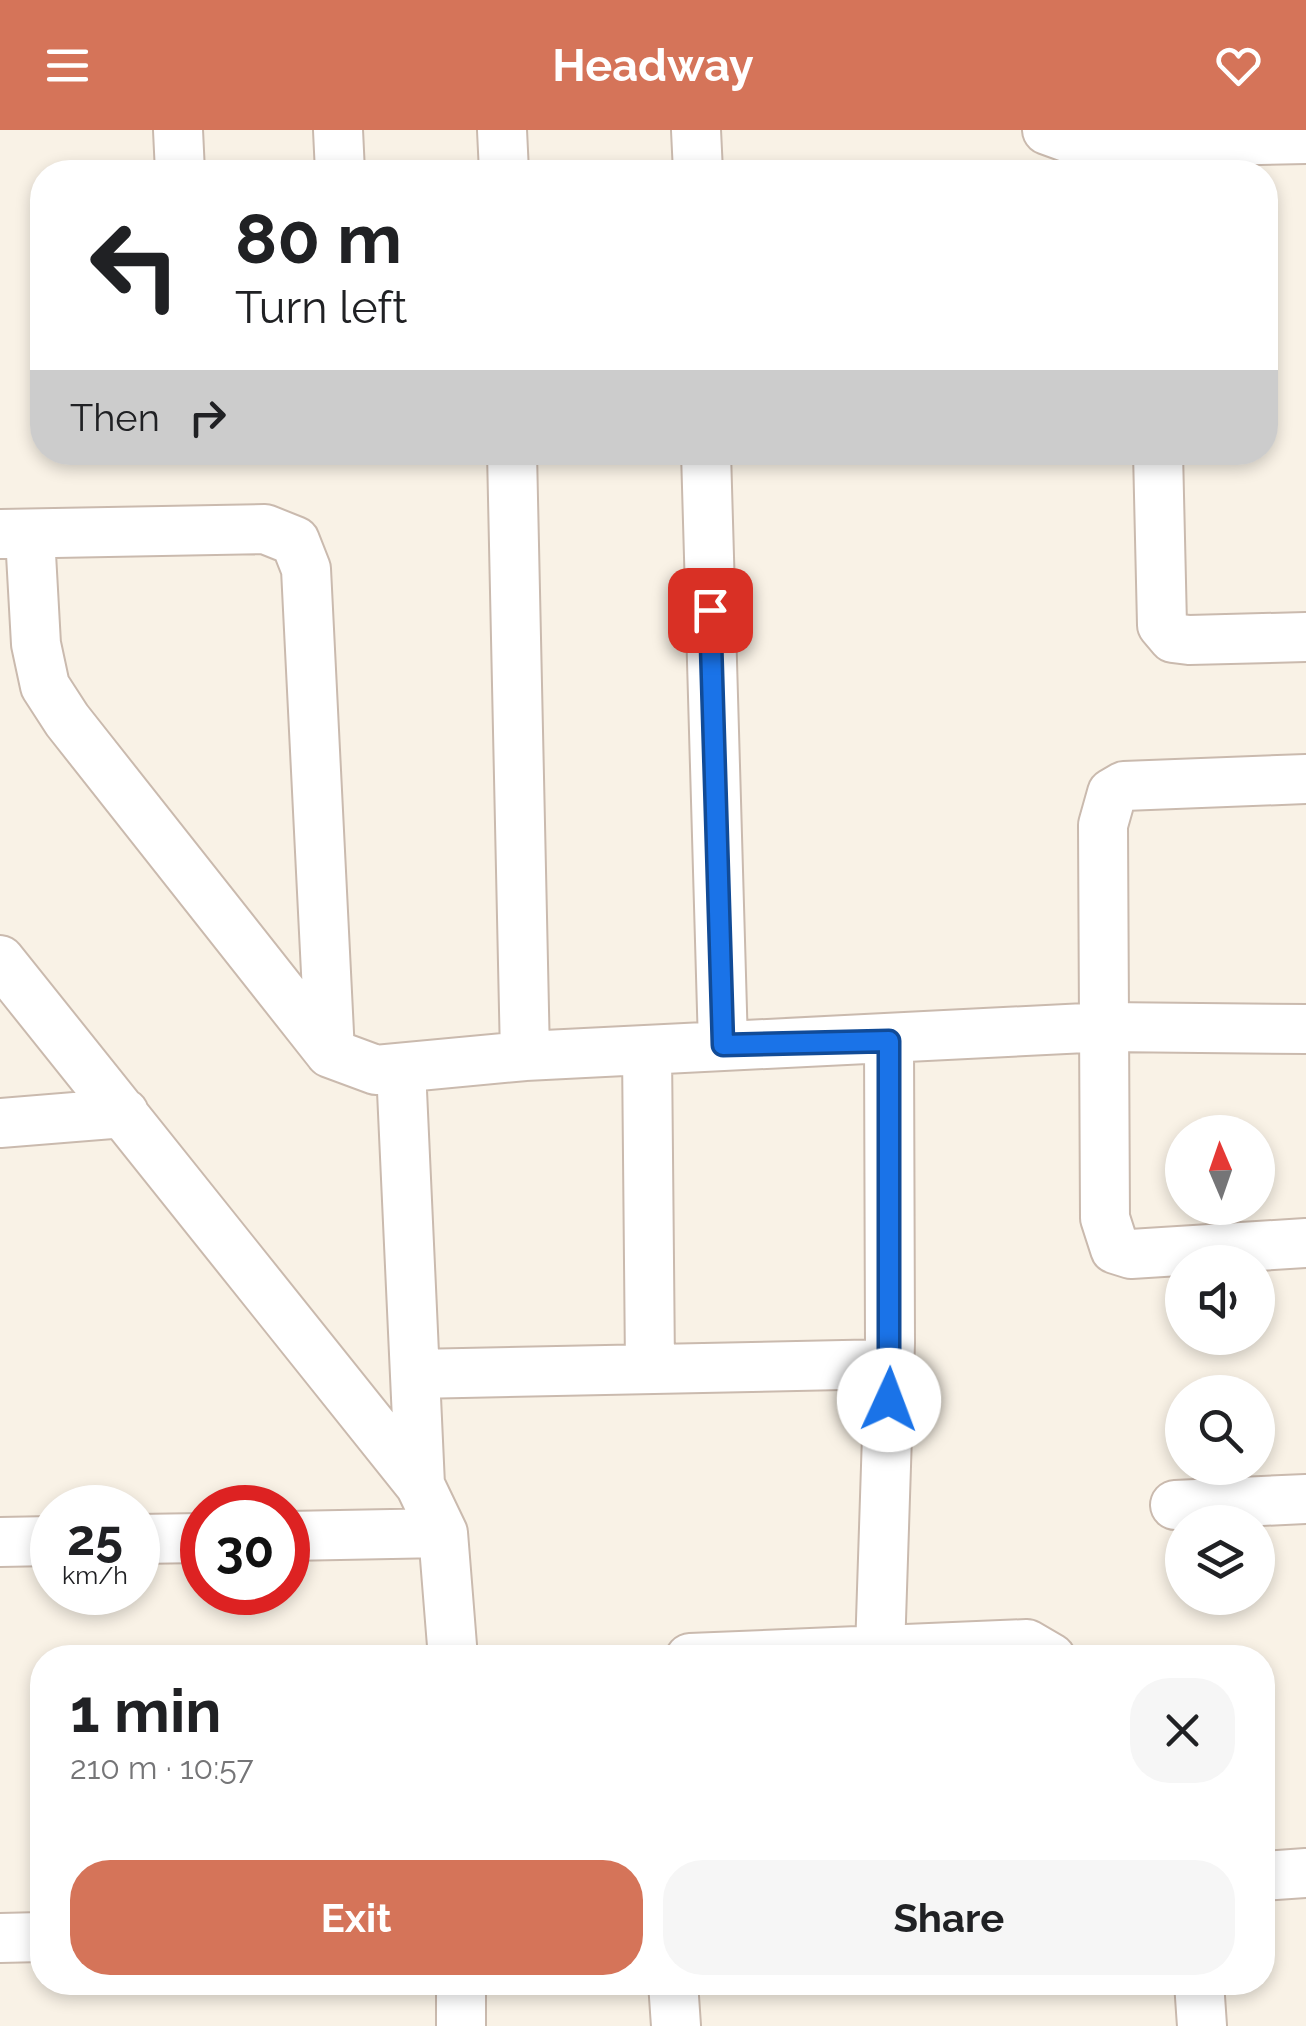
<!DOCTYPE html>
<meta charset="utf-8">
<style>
:root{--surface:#fff;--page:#f6f6f6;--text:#202124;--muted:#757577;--accent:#d57459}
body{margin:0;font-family:Raleway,sans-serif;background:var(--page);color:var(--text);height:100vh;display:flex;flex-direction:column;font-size:38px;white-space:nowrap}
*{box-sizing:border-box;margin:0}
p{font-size:32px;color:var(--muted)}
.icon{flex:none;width:55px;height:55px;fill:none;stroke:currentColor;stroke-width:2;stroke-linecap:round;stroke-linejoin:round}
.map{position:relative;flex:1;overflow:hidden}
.panel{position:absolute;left:30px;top:1515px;width:1245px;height:350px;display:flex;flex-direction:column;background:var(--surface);border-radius:40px;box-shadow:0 5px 15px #0003}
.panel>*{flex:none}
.hud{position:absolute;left:30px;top:30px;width:1248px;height:305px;border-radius:40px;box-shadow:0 5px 15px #0003;background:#fff;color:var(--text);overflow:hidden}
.needle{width:65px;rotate:358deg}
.buttons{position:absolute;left:1165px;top:985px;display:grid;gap:20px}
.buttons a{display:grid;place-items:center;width:110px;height:110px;border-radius:50%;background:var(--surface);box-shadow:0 5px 15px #0003;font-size:50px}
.speed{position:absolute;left:30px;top:1355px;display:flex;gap:20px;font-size:50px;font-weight:700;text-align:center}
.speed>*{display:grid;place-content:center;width:130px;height:130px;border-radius:50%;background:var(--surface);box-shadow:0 5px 15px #0003;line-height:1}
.speed small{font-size:25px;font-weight:400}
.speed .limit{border:15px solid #d22;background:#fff;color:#111}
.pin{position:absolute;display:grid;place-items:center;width:85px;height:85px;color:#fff;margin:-42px;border-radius:20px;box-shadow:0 5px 15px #0006}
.me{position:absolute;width:110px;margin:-55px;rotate:2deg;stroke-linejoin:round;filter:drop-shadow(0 0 8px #0008)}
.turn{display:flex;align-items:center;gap:35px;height:210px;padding:0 40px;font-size:45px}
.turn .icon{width:130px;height:130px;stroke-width:2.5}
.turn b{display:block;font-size:70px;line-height:85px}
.then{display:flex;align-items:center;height:95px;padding:0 40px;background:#0003;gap:20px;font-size:38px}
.round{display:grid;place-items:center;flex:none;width:105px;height:105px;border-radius:40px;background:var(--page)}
.overview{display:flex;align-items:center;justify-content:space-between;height:170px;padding:0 40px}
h1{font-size:60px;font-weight:700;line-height:75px}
.cta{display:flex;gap:20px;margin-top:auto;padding:20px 40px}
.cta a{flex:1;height:115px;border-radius:40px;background:var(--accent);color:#fff;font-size:40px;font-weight:700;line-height:115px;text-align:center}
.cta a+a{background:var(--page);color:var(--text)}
header{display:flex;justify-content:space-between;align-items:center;height:130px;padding:0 40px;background:var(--accent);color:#fff;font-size:45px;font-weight:700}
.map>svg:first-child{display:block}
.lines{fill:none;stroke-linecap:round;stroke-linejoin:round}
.minor-casing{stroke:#cabaae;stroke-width:52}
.minor{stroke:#fff;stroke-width:48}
.route-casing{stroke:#114b97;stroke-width:25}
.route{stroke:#1a73e8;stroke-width:18}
</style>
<header><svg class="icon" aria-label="menu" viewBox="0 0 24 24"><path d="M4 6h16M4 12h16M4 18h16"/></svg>Headway<svg class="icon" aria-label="heart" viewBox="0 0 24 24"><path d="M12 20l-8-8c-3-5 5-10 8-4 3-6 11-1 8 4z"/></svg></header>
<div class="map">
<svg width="1306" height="1896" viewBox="0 0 1306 1896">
<rect width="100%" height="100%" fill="#f9f2e6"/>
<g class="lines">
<defs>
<path id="minor" d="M 178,0 L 180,42
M 338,0 L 340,42
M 502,0 L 504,42
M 696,0 L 698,42
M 1047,0 L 1069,8 L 1212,11
M 1211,0 L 1212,11 L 1306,9
M 512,322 L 525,926
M 706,322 L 723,915
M 1158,322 L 1162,495 L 1173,508 L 1189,510 L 1306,507
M 1,404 L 265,399 L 295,411 L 306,439 L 330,923
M 30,406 L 36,514 L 45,556 L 67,590 L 330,923 L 376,940 L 525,926 L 1106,897 L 1306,899
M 1306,649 L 1124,656 L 1112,663 L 1103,695 L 1105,1088 L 1115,1119 L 1131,1124 L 1306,1113
M 0,830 L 420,1355 L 443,1403 L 453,1528
M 647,921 L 650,1236
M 401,939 L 420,1355
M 0,993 L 124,983
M 415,1244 L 890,1234
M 1175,1375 L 1306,1369
M 288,1406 L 443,1403
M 138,1409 L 202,1408
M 0,1412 L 52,1411
M 880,1521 L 890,1213 L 889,911
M 690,1528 L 1027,1514 L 1051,1528
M 1262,1746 L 1306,1743
M 0,1808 L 42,1807
M 461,1852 L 461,1896
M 673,1852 L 676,1896
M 1199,1852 L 1202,1896"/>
</defs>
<!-- minor casing -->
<use href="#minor" class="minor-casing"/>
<!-- minor -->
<use href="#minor" class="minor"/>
</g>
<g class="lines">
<defs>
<path id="route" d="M 710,480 L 723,915 L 889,911 L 889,1270"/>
</defs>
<!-- route casing -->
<use href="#route" class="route-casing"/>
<!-- route -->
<use href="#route" class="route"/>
</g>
</svg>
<div class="buttons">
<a><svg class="needle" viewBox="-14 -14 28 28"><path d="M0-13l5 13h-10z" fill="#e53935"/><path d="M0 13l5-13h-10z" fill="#757577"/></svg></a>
<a><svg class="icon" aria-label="sound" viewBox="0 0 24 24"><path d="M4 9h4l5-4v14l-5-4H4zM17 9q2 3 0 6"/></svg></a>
<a><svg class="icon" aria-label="search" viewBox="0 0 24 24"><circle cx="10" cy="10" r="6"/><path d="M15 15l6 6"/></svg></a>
<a><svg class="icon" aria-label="layers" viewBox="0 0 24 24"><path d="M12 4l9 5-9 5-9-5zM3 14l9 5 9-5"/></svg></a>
</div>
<div class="speed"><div>25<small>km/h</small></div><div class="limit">30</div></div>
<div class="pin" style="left:710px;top:480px;background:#d93025"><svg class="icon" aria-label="arrive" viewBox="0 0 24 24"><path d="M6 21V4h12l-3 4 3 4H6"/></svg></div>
<svg class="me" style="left:889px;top:1270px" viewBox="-20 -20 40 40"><circle r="19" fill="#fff"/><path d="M0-13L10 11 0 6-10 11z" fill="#1a73e8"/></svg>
<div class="hud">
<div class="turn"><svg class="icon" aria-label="left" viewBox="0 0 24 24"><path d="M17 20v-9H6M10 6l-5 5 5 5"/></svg><div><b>80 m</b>Turn left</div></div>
<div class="then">Then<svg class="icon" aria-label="right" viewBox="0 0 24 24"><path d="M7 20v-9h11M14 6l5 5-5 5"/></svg></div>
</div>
<section class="panel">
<div class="overview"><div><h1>1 min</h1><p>210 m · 10:57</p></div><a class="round"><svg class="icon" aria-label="close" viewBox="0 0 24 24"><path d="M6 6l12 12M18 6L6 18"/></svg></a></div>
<div class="cta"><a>Exit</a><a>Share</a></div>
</section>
</div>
